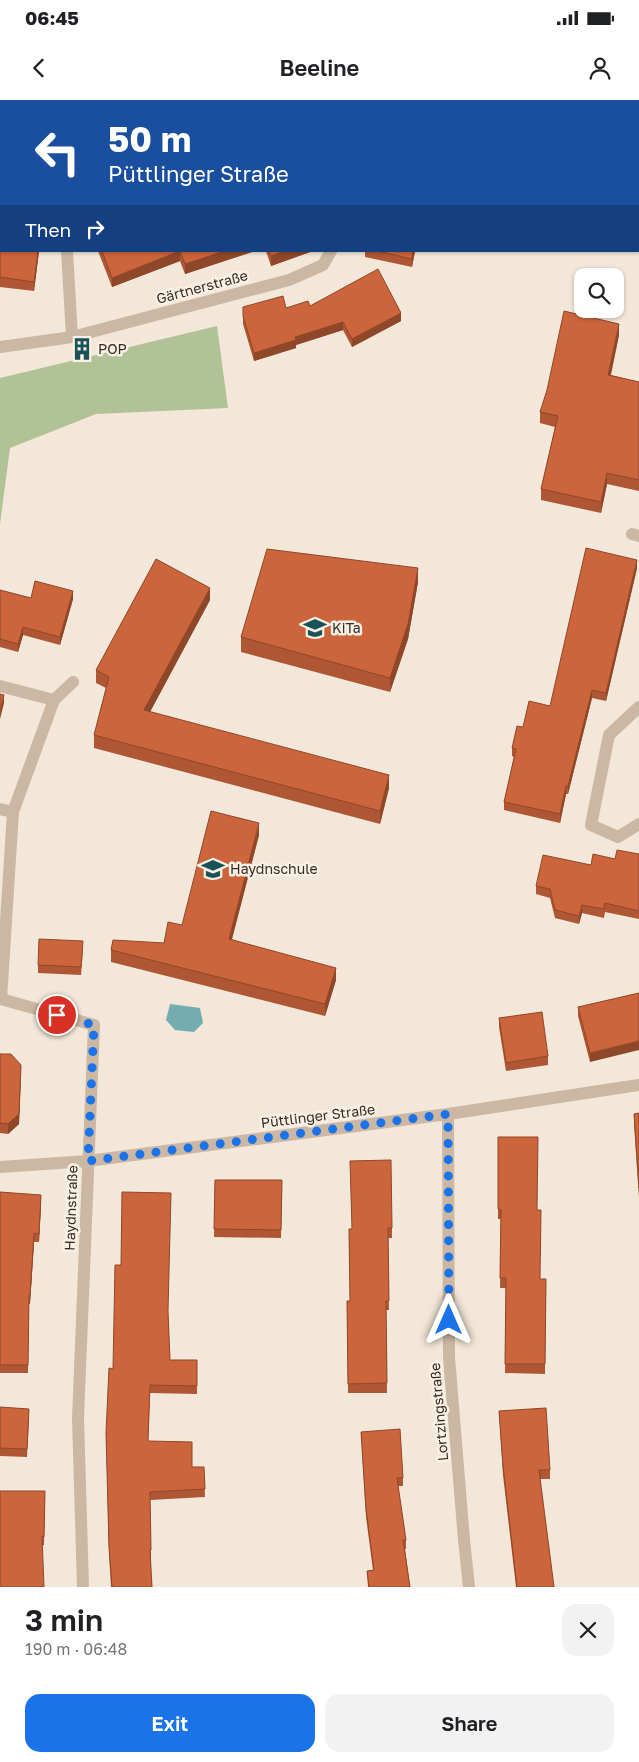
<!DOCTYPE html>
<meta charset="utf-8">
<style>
:root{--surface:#fff;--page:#f2f2f2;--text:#202124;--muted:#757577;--accent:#1a73e8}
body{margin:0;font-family:"Golos Text",sans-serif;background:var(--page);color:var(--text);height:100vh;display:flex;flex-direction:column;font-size:19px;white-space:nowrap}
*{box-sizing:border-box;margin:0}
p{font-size:16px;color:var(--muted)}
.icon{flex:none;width:28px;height:28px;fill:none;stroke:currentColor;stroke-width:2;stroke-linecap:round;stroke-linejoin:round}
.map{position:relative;height:1487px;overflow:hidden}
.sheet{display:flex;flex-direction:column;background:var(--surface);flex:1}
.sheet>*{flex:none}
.top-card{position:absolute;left:0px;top:0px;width:640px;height:152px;box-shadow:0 1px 4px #0004;background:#1a4fa0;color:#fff;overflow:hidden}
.fabs{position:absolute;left:574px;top:168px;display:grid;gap:10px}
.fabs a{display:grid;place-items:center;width:50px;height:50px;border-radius:10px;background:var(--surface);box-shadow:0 1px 4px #0004;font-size:25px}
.pin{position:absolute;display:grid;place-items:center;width:42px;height:42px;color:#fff;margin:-21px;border:2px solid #fff;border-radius:50%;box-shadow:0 1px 5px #0007}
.me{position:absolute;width:55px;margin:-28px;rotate:0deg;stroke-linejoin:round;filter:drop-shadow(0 0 4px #0008)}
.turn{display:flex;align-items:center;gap:18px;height:105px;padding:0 25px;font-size:22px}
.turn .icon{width:65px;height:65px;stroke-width:2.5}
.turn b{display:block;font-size:35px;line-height:42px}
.then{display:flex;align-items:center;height:48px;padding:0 25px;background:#0003;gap:10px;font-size:19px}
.round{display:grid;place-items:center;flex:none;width:52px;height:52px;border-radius:15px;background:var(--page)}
.summary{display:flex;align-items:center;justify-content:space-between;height:85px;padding:0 25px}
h1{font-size:30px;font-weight:600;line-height:38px}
.cta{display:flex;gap:10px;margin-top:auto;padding:10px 25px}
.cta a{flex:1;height:58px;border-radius:15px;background:var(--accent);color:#fff;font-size:20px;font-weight:600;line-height:58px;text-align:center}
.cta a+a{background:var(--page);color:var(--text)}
.status{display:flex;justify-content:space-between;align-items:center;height:35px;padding:0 25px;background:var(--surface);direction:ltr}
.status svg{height:14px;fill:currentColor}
header{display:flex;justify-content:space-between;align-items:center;height:65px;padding:0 25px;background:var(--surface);font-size:22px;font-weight:600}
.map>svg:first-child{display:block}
.green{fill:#b2c297}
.water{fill:#75acb1}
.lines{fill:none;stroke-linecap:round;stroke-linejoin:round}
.service{stroke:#cbb7a3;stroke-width:12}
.minor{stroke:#cbb7a3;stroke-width:12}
.wall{fill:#af5734}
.shaded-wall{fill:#8f472a}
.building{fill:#cc653c;stroke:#8f472a}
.route{stroke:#1a73e8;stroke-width:9;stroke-dasharray:0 16.2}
.labels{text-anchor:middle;stroke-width:5;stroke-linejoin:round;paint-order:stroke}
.street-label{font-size:14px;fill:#352b26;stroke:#faf1e4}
.poi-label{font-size:14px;fill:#352b26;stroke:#faf1e4;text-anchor:start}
</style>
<div class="status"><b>06:45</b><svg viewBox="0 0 49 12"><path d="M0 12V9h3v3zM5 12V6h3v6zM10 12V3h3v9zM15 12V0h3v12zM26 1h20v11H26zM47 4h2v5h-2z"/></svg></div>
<header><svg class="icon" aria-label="back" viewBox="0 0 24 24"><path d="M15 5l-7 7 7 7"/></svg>Beeline<svg class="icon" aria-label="person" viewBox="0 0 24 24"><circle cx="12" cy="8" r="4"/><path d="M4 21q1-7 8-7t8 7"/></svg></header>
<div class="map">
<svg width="639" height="1487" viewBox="0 0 639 1487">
<rect width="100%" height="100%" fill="#f2e7d8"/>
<!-- green -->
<path class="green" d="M 217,226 L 228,308 L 96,314 L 10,348 L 0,424 L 0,278 Z"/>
<!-- water -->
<path class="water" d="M 170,904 L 200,908 L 203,923 L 194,932 L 175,930 L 166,920 Z"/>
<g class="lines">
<!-- service -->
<path class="service" d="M 0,586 L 54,600
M 0,709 L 13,712"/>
<!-- minor -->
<path class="minor" d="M 44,0 L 45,1
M 360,1 L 361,0
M 67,151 L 72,237
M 0,247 L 72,237 L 289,180 L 323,165 L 331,151
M 632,434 L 639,436
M 73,582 L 54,600 L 13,712 L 1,899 L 94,925 L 78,1318 L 83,1487
M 639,607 L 609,635 L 591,725 L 618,737 L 639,724
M 448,1014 L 449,1257 L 464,1440 L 469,1487
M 0,1067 L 88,1061 L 448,1014 L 639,985"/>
</g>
<!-- wall -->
<path class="wall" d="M 178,0 L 194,0 L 194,1 Z
M 253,0 L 333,0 L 333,1 L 262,1 Z
M 609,0 L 639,0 L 639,7 L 639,1 L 609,1 Z
M 0,33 L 1,33 L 1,101 L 0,100 Z
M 0,146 L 1,151 L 39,151 L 34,191 L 0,187 Z
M 98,151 L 255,151 L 185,174 L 180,161 L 112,187 Z
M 266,151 L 313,151 L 271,166 Z
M 365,151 L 415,151 L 412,167 L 365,157 Z
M 310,206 L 401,221 L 352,247 L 343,230 L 296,245 L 296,248 L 254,261 L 243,224 L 243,207 L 286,208 Z
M 619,235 L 611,275 L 639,282 L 639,391 L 607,384 L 601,413 L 541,400 L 541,389 L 555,327 L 540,323 L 540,312 Z
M 637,468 L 606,601 L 592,598 L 568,694 L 566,694 L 560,723 L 504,710 L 504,702 L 514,657 L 512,656 L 512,648 L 523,627 L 550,606 Z
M 418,482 L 408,539 L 390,592 L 241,552 L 241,537 Z
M 0,490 L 31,498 L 73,499 L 60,545 L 23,535 L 18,552 L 0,547 Z
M 210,500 L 150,612 L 389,688 L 380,724 L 94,648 L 94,635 L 106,588 L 96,583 L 96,570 Z
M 259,735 L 232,839 L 336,880 L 325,916 L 111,862 L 111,850 L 164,843 L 182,825 Z
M 639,754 L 639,819 L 605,812 L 604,818 L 582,813 L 579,824 L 555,818 L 550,798 L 536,794 L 536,786 L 591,765 L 615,759 Z
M 83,850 L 81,875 L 38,873 L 38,865 Z
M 639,893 L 590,962 L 578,916 L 578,907 Z
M 499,918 L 548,956 L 548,965 L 506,971 L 499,927 Z
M 0,954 L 21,975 L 19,1024 L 8,1034 L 0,1033 Z
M 639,1013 L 639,1098 L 634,1024 L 634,1014 Z
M 498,1037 L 537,1110 L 540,1179 L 546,1179 L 545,1274 L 505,1273 L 506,1188 L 500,1188 L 501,1119 L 498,1119 Z
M 215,1080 L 282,1080 L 281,1138 L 214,1137 Z
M 0,1092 L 41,1103 L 39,1142 L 34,1142 L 30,1204 L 29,1204 L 28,1273 L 0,1273 Z
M 392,1128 L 392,1138 L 388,1138 L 389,1210 L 386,1210 L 387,1293 L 348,1293 L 347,1201 L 350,1201 L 349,1129 Z
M 168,1214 L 170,1260 L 197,1260 L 197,1294 L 150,1293 L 148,1341 L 192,1367 L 204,1367 L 205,1397 L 150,1400 L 151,1450 L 151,1458 L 150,1458 L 152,1487 L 111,1487 L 109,1454 L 106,1333 L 113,1269 Z
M 0,1307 L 29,1317 L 27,1357 L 0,1356 Z
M 499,1311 L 550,1370 L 550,1379 L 540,1379 L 554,1487 L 516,1487 L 503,1375 Z
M 361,1332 L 403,1378 L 403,1386 L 398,1386 L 406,1440 L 406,1449 L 405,1449 L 410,1487 L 368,1487 L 367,1471 L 373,1470 L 366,1417 Z
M 45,1391 L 44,1445 L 43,1445 L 0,1487 Z"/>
<!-- shaded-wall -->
<path class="shaded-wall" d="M 38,151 L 39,151 L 34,191 L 34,182 Z
M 180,151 L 180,161 L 112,187 L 112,178 Z
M 225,151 L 255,151 L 185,174 L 185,164 Z
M 285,151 L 313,151 L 271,166 L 271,156 Z
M 413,151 L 415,151 L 412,167 L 412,159 Z
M 401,213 L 401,221 L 352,247 L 352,239 Z
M 343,222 L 343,230 L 296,245 L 296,248 L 254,261 L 254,253 L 295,237 Z
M 619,224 L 619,235 L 608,286 L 608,275 Z
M 607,373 L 607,384 L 601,413 L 601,402 Z
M 637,460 L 637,468 L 606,601 L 606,593 Z
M 418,468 L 418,482 L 408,539 L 390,592 L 390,578 Z
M 210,488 L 210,500 L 144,623 L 144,610 Z
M 73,491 L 73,499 L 60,545 L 60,537 Z
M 23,527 L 23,535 L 18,552 L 18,544 Z
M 592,590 L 592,598 L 568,694 L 568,686 Z
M 4,595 L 4,603 L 0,619 L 0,612 Z
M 389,675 L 389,688 L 380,724 L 380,711 Z
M 566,686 L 566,694 L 560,723 L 560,714 Z
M 259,723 L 259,735 L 229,850 L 229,839 Z
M 582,805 L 582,813 L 579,824 L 579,816 Z
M 336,868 L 336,880 L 325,916 L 325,904 Z
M 639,941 L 639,950 L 590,962 L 590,953 Z
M 21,965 L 19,1024 L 8,1034 L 8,1024 Z
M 41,1095 L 41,1103 L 39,1142 L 39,1134 Z
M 34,1133 L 34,1142 L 30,1204 L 30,1195 Z"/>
<!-- building -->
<path class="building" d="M 288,0 L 331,0 L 331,1 L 294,1 Z
M 387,0 L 443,0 L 442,1 L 387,1 Z
M 0,33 L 1,33 L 1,92 L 0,92 Z
M 0,146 L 1,146 L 1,151 L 38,151 L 34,182 L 0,177 Z
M 102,151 L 180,151 L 112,178 Z
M 180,151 L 225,151 L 185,164 Z
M 269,151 L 285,151 L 271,156 Z
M 377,151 L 413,151 L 412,159 Z
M 378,169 L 401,213 L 352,239 L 343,222 L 295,237 L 296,240 L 254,253 L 243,216 L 243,207 L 283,196 L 286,208 L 308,201 L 310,206 Z
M 564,211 L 619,224 L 608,275 L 639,282 L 639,380 L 607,373 L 601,402 L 541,389 L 558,316 L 540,312 L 547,290 Z
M 586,448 L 637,460 L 606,593 L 592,590 L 568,686 L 566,686 L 560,714 L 504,702 L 516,649 L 512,648 L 517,626 L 523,627 L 529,601 L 550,606 Z
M 267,449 L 418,468 L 408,524 L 390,578 L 241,537 Z
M 156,459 L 210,488 L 144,610 L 389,675 L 380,711 L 94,635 L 109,577 L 96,570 Z
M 35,481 L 73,491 L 60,537 L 23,527 L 18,544 L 0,539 L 0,490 L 31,498 Z
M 0,594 L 4,595 L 0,612 Z
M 211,711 L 259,723 L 229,839 L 336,868 L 325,904 L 111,850 L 113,840 L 164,843 L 168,822 L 182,825 Z
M 617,750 L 639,754 L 639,811 L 605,803 L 604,809 L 582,805 L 579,816 L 555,810 L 550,789 L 536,786 L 543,755 L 591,765 L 593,754 L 615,759 Z
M 39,839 L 83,841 L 81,867 L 38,865 Z
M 639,893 L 639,941 L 590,953 L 578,907 Z
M 542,912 L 548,956 L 506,963 L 499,918 Z
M 0,954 L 11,954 L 21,965 L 19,1014 L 8,1024 L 0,1023 Z
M 639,1013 L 639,1088 L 634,1014 Z
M 498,1037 L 538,1037 L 537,1110 L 541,1110 L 540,1179 L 546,1179 L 545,1264 L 505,1264 L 506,1178 L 500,1178 L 501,1110 L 498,1109 Z
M 391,1060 L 392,1128 L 388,1128 L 389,1201 L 386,1201 L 387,1283 L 348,1284 L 347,1201 L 350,1201 L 349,1129 L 352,1129 L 350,1061 Z
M 215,1080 L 282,1080 L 281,1130 L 214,1129 Z
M 0,1092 L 41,1095 L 39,1134 L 34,1133 L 30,1195 L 29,1195 L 28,1265 L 0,1265 Z
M 122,1092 L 171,1093 L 168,1211 L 170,1260 L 197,1260 L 197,1286 L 150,1285 L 148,1341 L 192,1342 L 192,1367 L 204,1367 L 205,1389 L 150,1392 L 151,1450 L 150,1450 L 152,1487 L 112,1487 L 109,1446 L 106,1333 L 109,1268 L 113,1269 L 115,1165 L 121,1165 Z
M 0,1307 L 29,1309 L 27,1349 L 0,1348 Z
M 546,1308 L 550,1370 L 539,1370 L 554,1487 L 517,1487 L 503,1366 L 499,1311 Z
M 400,1329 L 403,1378 L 397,1378 L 406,1440 L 403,1440 L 410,1487 L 369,1487 L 367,1471 L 374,1470 L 366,1409 L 361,1332 Z
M 0,1391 L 45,1391 L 44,1437 L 42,1436 L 44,1487 L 0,1487 Z"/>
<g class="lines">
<!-- route -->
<path class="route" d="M 57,915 L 94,925 L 88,1061 L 448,1014 L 449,1220"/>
</g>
<!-- icons -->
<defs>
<symbol id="building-bare" viewBox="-9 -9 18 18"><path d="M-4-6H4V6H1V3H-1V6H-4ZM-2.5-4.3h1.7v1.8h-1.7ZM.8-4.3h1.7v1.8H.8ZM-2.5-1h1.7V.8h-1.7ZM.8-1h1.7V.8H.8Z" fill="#195259" stroke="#faf1e4" stroke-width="2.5" paint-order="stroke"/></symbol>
<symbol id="school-bare" viewBox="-9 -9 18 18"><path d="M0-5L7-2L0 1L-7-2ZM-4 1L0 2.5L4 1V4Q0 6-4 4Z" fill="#195259" stroke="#faf1e4" stroke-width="2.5" paint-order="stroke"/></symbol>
</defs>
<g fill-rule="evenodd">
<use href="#building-bare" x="66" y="233" width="32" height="32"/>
<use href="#school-bare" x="299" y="512" width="32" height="32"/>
<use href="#school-bare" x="197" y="753" width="32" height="32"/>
</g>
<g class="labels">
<!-- street labels -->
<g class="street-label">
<text transform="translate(202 187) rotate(-15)" y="5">Gärtnerstraße</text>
<text transform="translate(318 1016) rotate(-7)" y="5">Püttlinger Straße</text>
<text transform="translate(71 1108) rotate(-88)" y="5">Haydnstraße</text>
<text transform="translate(439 1312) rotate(-95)" y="5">Lortzingstraße</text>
</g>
<!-- poi labels -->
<g class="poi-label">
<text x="98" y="254">POP</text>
<text x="332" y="533">KiTa</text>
<text x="230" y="774">Haydnschule</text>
</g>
</g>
</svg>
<div class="fabs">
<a><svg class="icon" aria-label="search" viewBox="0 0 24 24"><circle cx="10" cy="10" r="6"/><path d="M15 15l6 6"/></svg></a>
</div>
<div class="pin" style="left:57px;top:915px;background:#d93025"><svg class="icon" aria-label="arrive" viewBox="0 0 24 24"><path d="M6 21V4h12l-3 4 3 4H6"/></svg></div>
<svg class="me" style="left:449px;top:1220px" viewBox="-20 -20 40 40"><path d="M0-17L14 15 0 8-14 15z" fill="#1a73e8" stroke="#fff" stroke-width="4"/></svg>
<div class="top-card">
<div class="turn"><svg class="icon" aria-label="left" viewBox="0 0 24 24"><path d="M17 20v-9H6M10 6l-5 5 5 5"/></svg><div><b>50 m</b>Püttlinger Straße</div></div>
<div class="then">Then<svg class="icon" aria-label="right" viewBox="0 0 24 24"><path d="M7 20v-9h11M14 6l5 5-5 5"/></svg></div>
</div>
</div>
<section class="sheet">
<div class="summary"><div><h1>3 min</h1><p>190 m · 06:48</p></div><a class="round"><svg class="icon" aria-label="close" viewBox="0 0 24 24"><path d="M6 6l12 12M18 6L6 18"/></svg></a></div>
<div class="cta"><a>Exit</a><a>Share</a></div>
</section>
